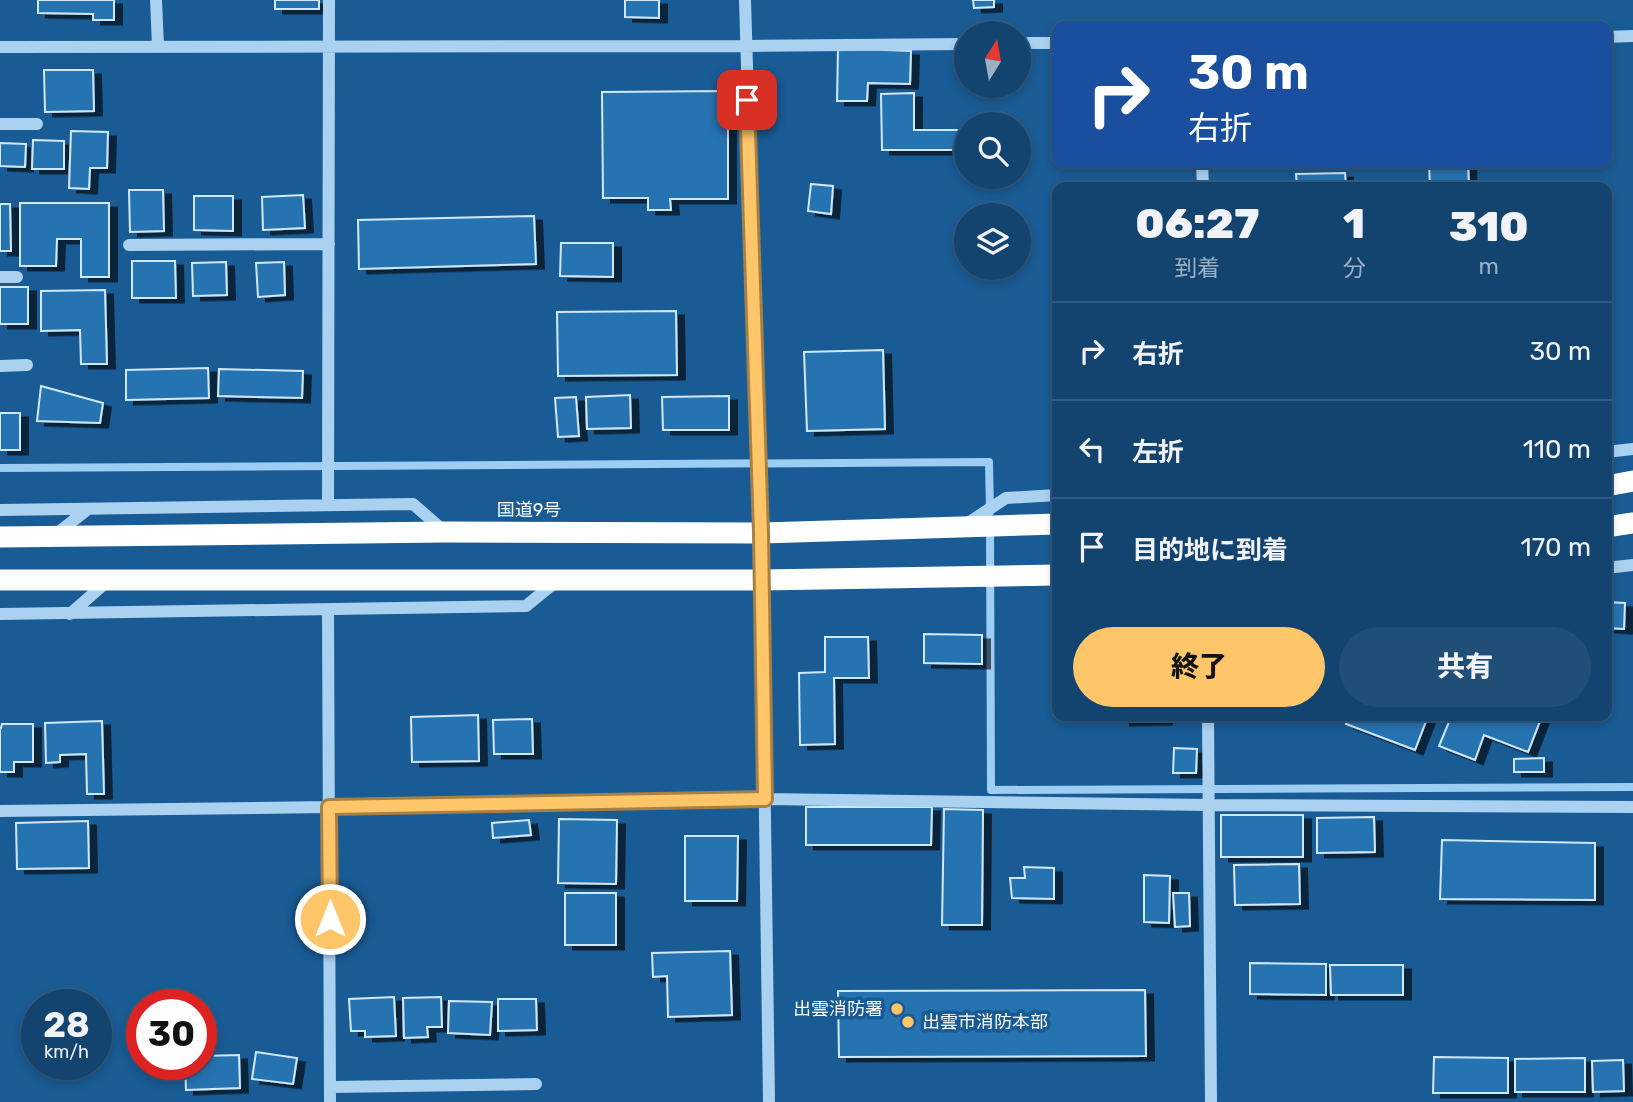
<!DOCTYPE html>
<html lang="ja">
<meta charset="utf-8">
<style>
:root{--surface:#13446f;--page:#204e77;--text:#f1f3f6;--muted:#9db0c3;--line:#325c82;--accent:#ffc569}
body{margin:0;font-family:Rubik,"Noto Sans JP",sans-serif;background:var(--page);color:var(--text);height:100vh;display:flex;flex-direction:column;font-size:26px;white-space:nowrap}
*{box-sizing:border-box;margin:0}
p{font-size:23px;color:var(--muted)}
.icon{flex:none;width:38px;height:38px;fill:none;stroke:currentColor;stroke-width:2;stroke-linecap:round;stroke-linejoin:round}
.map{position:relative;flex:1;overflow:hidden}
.panel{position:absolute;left:1052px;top:182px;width:560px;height:539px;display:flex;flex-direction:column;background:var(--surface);border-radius:14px;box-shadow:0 4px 10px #0003,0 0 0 2px var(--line)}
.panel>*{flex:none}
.banner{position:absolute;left:1052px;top:21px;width:560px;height:147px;border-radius:14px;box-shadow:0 4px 10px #0003,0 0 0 2px var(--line);background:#1a4fa0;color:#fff;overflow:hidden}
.needle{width:46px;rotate:11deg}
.tools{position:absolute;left:954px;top:21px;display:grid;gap:14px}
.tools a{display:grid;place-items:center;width:77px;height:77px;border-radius:50%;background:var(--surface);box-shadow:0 4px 10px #0003,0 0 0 2px var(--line);font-size:35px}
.speed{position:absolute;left:21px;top:989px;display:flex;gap:14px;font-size:35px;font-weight:700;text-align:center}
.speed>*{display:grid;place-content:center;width:91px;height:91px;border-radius:50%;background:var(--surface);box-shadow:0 4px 10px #0003,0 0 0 2px var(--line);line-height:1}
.speed small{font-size:18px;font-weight:400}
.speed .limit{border:10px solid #d22;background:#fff;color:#111}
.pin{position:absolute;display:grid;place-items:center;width:60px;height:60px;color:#fff;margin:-30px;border-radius:14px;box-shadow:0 4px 10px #0006}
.me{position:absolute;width:77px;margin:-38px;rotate:0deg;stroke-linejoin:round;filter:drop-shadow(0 0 5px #0008)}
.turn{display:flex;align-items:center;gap:24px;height:147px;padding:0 21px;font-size:32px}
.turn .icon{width:91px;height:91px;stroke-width:2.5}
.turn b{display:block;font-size:49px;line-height:60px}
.eta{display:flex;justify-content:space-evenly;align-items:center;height:119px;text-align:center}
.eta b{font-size:42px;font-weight:800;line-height:49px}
.action{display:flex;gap:14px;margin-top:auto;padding:14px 21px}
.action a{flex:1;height:80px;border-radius:42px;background:var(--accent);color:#111;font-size:28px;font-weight:800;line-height:80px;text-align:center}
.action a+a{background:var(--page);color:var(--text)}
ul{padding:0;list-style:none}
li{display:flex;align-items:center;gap:21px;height:98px;padding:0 21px;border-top:2px solid var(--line)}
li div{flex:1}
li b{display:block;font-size:26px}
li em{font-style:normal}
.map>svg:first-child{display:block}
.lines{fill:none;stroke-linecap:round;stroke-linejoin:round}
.stream{stroke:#9dcdf2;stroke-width:8}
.building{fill:#2873b2;stroke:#d1e8fb;stroke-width:2;filter:url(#shadow)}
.minor{stroke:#aad1f0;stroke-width:12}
.highway{stroke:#fff;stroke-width:21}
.route-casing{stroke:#a68044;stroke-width:18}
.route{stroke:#ffc569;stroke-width:12}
.poi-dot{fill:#ffc569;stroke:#195b94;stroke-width:2.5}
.labels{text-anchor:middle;stroke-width:7;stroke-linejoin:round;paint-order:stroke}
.street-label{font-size:18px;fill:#fff;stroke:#195b94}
.poi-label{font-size:18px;fill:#fff;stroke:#195b94;text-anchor:end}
</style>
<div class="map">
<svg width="1633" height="1102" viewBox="0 0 1633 1102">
<defs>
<filter id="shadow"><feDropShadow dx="8" dy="4.5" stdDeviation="0" flood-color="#0009"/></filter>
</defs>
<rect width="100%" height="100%" fill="#195b94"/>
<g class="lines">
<!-- stream -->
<path class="stream" d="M 0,468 L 989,462 L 990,512
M 990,528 L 991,790 L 1633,787"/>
</g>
<!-- building -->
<path class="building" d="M 38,0 L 114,0 L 114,20 L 93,20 L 93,14 L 38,13 Z
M 275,0 L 319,0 L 319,9 L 275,9 Z
M 625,0 L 659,0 L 659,18 L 625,17 Z
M 973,0 L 994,0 L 994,7 L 974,8 Z
M 838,48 L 911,51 L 910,84 L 868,83 L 867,101 L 837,101 Z
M 44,70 L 93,70 L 94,111 L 45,112 Z
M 728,91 L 728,199 L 670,199 L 671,210 L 648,210 L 648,198 L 603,198 L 602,92 Z
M 914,93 L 914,130 L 966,130 L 966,150 L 882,150 L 881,94 Z
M 71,131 L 108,132 L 107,168 L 90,168 L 89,189 L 69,188 Z
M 33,140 L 64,141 L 64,169 L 32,169 Z
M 0,143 L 26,144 L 25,167 L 0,166 Z
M 1429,163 L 1468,163 L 1469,187 L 1430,187 Z
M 1345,173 L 1346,187 L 1297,187 L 1296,174 Z
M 811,184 L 833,186 L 831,214 L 808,211 Z
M 129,190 L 163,190 L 164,231 L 130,232 Z
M 303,195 L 305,228 L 263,230 L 262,197 Z
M 194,196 L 233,196 L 233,231 L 194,230 Z
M 20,203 L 109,203 L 109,277 L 81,277 L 81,239 L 57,239 L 56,266 L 20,266 Z
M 0,204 L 10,204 L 11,251 L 0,251 Z
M 534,216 L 536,264 L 359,269 L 358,220 Z
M 561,243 L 613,243 L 613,277 L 560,276 Z
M 132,261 L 175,261 L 176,298 L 132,298 Z
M 226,262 L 227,295 L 193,296 L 192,263 Z
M 284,262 L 285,295 L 258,297 L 256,263 Z
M 0,287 L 28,287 L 28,324 L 0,324 Z
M 105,290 L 107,364 L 81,364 L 80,330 L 41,331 L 41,291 Z
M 676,311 L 677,375 L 558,376 L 557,312 Z
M 883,350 L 885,429 L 807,431 L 804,352 Z
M 208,368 L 209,398 L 126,400 L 126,370 Z
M 219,369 L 303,371 L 302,398 L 218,396 Z
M 41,386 L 103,403 L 100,423 L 37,421 Z
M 630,395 L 631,428 L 587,429 L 586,397 Z
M 729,396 L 729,430 L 663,430 L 662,397 Z
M 576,397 L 579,436 L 558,437 L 555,398 Z
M 0,413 L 20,413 L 20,450 L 0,450 Z
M 1606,602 L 1625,603 L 1624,629 L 1606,628 Z
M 924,634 L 982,635 L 982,664 L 924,663 Z
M 825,637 L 868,637 L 869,678 L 834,678 L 835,744 L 800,745 L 799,673 L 825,672 Z
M 478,715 L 479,761 L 412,762 L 411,717 Z
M 1122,716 L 1164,716 L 1164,720 L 1122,721 Z
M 1350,716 L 1428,716 L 1415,750 L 1346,724 Z
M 1434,716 L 1542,716 L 1528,752 L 1484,735 L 1475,760 L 1439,746 L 1449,722 Z
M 532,719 L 533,754 L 494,754 L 493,720 Z
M 102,721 L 104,794 L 87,794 L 86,754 L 60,755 L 60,762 L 46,763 L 45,723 Z
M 2,724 L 33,724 L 33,762 L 14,762 L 14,772 L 0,772 L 0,728 L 1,728 Z
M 1174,748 L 1197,749 L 1196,773 L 1173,773 Z
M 1544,758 L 1544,772 L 1514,772 L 1514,759 Z
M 806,807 L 932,807 L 931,845 L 806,845 Z
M 944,809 L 983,810 L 982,925 L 942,925 Z
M 1221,815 L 1303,815 L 1303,857 L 1221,857 Z
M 1374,817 L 1375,852 L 1317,853 L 1317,818 Z
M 559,819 L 617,820 L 616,884 L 558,883 Z
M 529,820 L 531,835 L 493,838 L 492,823 Z
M 88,821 L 89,868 L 17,869 L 16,823 Z
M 685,836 L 738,836 L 737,901 L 685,901 Z
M 1442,840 L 1595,843 L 1595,900 L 1440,899 Z
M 1299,864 L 1300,904 L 1235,905 L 1234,865 Z
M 1024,867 L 1054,868 L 1054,899 L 1012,898 L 1010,878 L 1025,878 Z
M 1144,875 L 1170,876 L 1169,923 L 1144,922 Z
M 565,893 L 616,893 L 616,945 L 565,945 Z
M 1173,893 L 1189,893 L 1190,926 L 1175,927 Z
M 730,951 L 732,1015 L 668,1017 L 667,976 L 653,977 L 652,953 Z
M 1250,963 L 1326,964 L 1326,995 L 1250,994 Z
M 1330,965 L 1403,965 L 1403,995 L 1331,995 Z
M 1145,990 L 1146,1056 L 839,1057 L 838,991 Z
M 394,997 L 396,1036 L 365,1037 L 365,1031 L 351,1031 L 349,999 Z
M 441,997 L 442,1027 L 427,1027 L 428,1037 L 404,1038 L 403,998 Z
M 498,999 L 536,999 L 537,1030 L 498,1031 Z
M 449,1001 L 492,1002 L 490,1035 L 448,1033 Z
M 256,1052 L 297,1058 L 293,1084 L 252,1079 Z
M 239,1055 L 240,1088 L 186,1090 L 185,1064 L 201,1064 L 201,1056 Z
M 1434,1057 L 1508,1058 L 1508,1093 L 1433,1093 Z
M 1585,1058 L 1585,1092 L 1515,1092 L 1515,1059 Z
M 1623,1060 L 1624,1091 L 1593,1092 L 1592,1061 Z"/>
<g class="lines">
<!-- minor -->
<path class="minor" d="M 156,0 L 158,46
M 745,0 L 761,533 L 769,1102
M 1606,37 L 1633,36
M 1018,43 L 1057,43
M 0,47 L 745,46 L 966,44
M 0,124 L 37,124
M 1202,163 L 1203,187
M 129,245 L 329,244
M 0,277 L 17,277
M 0,366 L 27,365
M 1606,452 L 1633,449
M 328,505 L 329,0
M 0,510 L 413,504 L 444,531
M 965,525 L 1006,498 L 1057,495
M 55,535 L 88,509
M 1606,568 L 1633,565
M 328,610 L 330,1102
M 0,614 L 526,606 L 558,580
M 70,614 L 110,579
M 1208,716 L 1211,1102
M 0,811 L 329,807 L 765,799 L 1209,805 L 1633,807
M 330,1087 L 536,1084"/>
<!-- highway -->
<path class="highway" d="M 1606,486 L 1633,481
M 1606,527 L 1633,523
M 0,537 L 446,532 L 761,533 L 1057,524
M 0,580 L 762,580 L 1057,575"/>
</g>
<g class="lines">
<defs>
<path id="route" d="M 330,919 L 329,807 L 765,799 L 761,533 L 747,100"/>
</defs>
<!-- route casing -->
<use href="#route" class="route-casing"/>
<!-- route -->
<use href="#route" class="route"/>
</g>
<!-- markers -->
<g class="poi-dot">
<circle cx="897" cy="1009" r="7"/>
<circle cx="908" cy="1022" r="7"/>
</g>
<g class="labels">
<!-- street labels -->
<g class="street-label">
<text x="529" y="516">国道9号</text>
</g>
<!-- poi labels -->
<g class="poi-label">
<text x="883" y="1015">出雲消防署</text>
<text x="922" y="1028" text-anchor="start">出雲市消防本部</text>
</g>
</g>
</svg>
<div class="tools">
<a><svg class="needle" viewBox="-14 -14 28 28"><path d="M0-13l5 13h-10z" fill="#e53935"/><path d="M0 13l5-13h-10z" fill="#9db0c3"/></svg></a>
<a><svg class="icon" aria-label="search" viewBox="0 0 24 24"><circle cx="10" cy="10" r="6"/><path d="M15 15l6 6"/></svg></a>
<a><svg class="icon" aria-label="layers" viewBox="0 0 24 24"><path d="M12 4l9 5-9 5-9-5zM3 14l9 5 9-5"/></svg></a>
</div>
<div class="speed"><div>28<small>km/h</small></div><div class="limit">30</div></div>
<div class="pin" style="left:747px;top:100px;background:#d93025"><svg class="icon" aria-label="arrive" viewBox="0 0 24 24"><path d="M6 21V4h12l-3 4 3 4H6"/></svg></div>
<svg class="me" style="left:330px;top:919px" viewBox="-20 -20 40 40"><circle r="17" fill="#ffc569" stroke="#fff" stroke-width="3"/><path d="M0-11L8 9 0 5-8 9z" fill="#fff"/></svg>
<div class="banner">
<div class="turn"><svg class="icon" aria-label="right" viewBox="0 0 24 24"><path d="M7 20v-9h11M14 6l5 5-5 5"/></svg><div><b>30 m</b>右折</div></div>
</div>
<section class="panel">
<div class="eta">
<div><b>06:27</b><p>到着</p></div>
<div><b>1</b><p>分</p></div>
<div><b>310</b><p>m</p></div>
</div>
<ul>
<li><svg class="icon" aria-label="right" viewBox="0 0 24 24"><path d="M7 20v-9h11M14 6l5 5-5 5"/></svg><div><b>右折</b></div><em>30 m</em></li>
<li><svg class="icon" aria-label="left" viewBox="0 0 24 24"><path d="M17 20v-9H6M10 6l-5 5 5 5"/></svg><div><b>左折</b></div><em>110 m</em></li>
<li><svg class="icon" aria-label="arrive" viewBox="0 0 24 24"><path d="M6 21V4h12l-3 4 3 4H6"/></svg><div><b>目的地に到着</b></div><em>170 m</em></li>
</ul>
<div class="action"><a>終了</a><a>共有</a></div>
</section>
</div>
